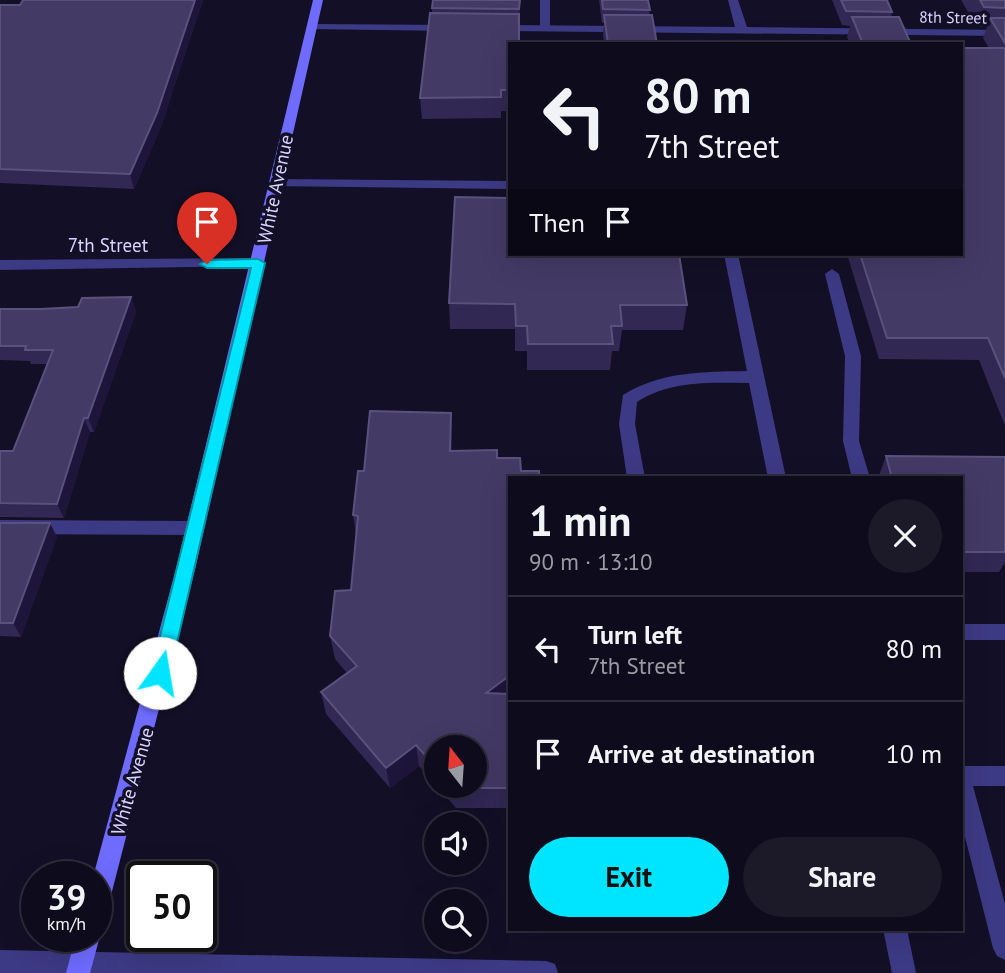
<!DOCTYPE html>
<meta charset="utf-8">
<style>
:root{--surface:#0e0b1c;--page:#1c1929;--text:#f1f3f6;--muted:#9b9ba3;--line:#2e2b3b;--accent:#00e5ff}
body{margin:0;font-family:"PT Sans",sans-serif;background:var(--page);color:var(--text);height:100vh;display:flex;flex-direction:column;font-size:26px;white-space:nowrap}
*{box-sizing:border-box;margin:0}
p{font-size:23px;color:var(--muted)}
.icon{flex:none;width:38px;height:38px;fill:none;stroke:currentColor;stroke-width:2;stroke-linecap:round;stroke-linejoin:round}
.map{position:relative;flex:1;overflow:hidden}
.details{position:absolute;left:508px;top:476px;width:455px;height:455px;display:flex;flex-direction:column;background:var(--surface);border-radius:0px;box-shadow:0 7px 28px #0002,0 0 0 2px var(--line)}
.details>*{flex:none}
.top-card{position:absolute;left:508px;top:42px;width:455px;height:214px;border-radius:0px;box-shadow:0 7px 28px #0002,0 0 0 2px var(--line);background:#0e0b1c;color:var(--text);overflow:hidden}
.needle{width:46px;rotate:343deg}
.tools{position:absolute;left:424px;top:735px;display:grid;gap:14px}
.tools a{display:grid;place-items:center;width:63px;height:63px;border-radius:50%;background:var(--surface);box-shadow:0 7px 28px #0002,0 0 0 2px var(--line);font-size:35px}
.speed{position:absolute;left:21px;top:861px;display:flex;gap:14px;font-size:35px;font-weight:700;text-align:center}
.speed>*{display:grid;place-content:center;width:91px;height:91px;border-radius:50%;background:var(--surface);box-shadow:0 7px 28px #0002,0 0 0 2px var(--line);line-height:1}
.speed small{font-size:18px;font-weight:400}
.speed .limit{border:4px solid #111;border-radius:10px;background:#fff;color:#111}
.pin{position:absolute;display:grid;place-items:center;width:60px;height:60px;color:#fff;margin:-72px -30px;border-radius:50% 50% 50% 0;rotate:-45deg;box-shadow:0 0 7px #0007}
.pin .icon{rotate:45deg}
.me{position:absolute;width:77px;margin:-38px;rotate:13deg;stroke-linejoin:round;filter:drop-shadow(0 0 5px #0008)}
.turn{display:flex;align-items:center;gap:24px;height:147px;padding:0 21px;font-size:32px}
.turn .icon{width:91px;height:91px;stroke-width:2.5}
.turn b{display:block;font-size:49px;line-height:60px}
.then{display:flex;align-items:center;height:66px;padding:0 21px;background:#0003;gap:14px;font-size:26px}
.round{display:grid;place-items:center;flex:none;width:74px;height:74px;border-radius:37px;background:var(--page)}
.headline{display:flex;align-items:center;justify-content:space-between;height:119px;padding:0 21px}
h1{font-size:42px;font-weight:700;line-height:52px}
.action{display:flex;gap:14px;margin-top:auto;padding:14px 21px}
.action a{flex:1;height:80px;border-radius:42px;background:var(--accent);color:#111;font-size:28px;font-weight:700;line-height:80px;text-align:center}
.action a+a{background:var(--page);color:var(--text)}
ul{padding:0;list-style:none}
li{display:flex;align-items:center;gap:21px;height:105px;padding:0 21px;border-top:2px solid var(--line)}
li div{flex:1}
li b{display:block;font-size:26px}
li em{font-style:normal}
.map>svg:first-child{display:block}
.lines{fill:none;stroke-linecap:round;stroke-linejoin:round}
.service{fill:#3d3a85;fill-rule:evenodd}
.minor{fill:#3d3a85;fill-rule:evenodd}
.secondary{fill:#6f6bff;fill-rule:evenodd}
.wall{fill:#312854}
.shaded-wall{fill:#1d163a}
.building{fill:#433a66;stroke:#5a527e;stroke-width:2}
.route{fill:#00e5ff;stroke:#0095a6;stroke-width:2}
.labels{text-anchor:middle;stroke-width:7;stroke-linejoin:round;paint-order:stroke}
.far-street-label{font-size:16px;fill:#d9d4ff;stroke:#130f26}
.street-label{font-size:19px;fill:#d9d4ff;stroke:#130f26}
</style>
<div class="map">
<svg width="1005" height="973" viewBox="0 0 1005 973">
<rect width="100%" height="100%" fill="#130f26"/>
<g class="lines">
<!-- service -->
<path class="service" d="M 540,0 L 550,0 L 550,31 L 540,29 Z
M 276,179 L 509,181 L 509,189 L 271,186 L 271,180 Z
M 724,254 L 738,254 L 786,478 L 768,478 L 749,383 C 710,383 672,380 637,402 L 635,424 L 645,478 L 627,478 L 619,424 L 623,395 C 662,371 703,372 747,371 Z
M 832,269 L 839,274 L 861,356 L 859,441 L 870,478 L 852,478 L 843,441 L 845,356 L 825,274 Z
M 0,520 L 194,521 L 200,523 L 203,528 L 200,533 L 194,535 L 0,534 Z
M 961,624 L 1005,624 L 1005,640 L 961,640 Z
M 961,766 L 1005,766 L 1005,786 L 973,786 L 1005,904 L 1005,960 L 997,956 L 993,948 L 961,821 Z
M 883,929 L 907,929 L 916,973 L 892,973 Z"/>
<!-- minor -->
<path class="minor" d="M 728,0 L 738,0 L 747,27 L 1005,30 L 1005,36 L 497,31 L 491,28 L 497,25 L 735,27 Z
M 312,24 L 452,25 L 458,28 L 452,31 L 308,29 L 308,25 Z
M 259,258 L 266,263 L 264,266 L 0,270 L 0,260 Z
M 0,950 L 546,961 L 555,964 L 558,973 L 0,973 Z"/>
<!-- secondary -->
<path class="secondary" d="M 313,0 L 323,0 L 195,569 L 108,907 L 104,915 L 96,918 L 96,877 L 93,877 L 176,569 Z
M 96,928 L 100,936 L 90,973 L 66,973 L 76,936 L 96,936 Z"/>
</g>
<!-- wall -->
<path class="wall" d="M 23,0 L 203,0 L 161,127 L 134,189 L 0,183 L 0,5 L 20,5 Z
M 520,0 L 519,44 L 509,44 L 509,111 L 501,111 L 501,118 L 422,119 L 420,98 L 432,13 L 432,8 Z
M 599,0 L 648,0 L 650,10 L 649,15 L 657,44 L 604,44 L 603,35 L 604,23 L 602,23 Z
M 832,0 L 887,0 L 892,12 L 891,17 L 911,44 L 850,44 L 847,37 L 850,26 L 842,25 Z
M 961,0 L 1005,0 L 1005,426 L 979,360 L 879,359 L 847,254 L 961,254 L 989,48 L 983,38 L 987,27 L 977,27 Z
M 131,297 L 136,312 L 94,432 L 90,432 L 64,518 L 0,517 L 0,451 L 13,451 L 47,364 L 31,364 L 30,361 L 0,360 L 0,309 L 41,309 L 78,307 Z
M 449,303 L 687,305 L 683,330 L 622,330 L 619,351 L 612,351 L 610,370 L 527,370 L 527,351 L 515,351 L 515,329 L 450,329 Z
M 452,438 L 452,451 L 497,458 L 509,478 L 509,808 L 456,808 L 437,786 L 474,786 L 436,747 L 436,785 L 419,766 L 390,788 L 326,714 L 321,692 L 347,673 L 335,659 L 330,636 L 351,590 L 356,535 L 353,515 L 364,471 Z
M 886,456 L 1005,457 L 1005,562 L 999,572 L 961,572 L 961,478 L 878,478 Z
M 0,523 L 57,537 L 21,637 L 0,636 Z"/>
<!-- shaded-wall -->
<path class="shaded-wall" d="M 195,0 L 203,0 L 161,127 L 134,189 L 130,174 Z
M 131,297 L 136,312 L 94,432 L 88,418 Z
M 451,413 L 452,438 L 451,475 L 450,451 Z
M 84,418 L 90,432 L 64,518 L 57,504 Z
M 50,523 L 57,537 L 21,637 L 13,623 Z
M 509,676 L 509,698 L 486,693 Z
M 416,745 L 419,766 L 390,788 L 386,768 Z"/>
<!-- building -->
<path class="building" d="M 23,0 L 195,0 L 157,113 L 130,174 L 0,169 L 0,5 L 20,5 Z
M 433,0 L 520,0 L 519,9 L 432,8 Z
M 602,0 L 648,0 L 650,10 L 603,9 Z
M 841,0 L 887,0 L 892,12 L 846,11 Z
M 980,0 L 1005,0 L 1005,8 L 984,7 Z
M 430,13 L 519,14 L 519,44 L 509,44 L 509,90 L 501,90 L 501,97 L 420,98 Z
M 604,15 L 652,15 L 657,44 L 608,44 Z
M 852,17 L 899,17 L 911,44 L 863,44 Z
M 990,18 L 1005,18 L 1005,43 Z
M 961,48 L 1005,48 L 1005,378 L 988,338 L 887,338 L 860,254 L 961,254 Z
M 455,197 L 509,198 L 509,254 L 679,254 L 687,305 L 620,305 L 622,326 L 611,326 L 613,344 L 528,344 L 527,326 L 516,326 L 515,304 L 449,303 Z
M 131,297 L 88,418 L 84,418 L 57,504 L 0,503 L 0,451 L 13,451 L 53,350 L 25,350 L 26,346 L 0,346 L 0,309 L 41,309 L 78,307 L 82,298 Z
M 370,411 L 451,413 L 450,451 L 497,450 L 497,458 L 520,458 L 521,471 L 539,471 L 539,478 L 509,478 L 509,676 L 486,693 L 509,694 L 509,788 L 454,788 L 453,786 L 474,786 L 474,747 L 436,747 L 436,767 L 416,745 L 386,768 L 321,692 L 357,666 L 330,636 L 335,591 L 351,590 L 358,516 L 353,515 L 358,471 L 364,471 Z
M 886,456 L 1005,457 L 1005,552 L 961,552 L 961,478 L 892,478 Z
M 0,523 L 50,523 L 13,623 L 0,623 Z"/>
<!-- route -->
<path class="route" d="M 258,259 L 265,263 L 170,673 L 167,679 L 154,679 L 151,673 L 251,268 L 207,268 L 200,264 L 207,260 Z"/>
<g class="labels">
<!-- far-street labels -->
<g class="far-street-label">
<text transform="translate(953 17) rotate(1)" y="6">8th Street</text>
</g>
<!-- street labels -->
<g class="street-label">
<text transform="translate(275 189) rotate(-78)" y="7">White Avenue</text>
<text x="108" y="252">7th Street</text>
<text transform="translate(132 781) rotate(-74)" y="7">White Avenue</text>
</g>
</g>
</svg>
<div class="tools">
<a><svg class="needle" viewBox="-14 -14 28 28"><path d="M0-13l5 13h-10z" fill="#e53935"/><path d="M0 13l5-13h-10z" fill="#9b9ba3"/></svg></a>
<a><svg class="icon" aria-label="sound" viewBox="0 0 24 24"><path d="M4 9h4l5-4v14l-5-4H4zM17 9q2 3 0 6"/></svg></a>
<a><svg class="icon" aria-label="search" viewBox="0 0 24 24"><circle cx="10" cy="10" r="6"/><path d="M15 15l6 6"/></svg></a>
</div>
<div class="speed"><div>39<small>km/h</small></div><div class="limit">50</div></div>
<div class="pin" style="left:207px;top:264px;background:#d93025"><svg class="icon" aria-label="arrive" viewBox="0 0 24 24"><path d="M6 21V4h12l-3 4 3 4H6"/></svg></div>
<svg class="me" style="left:160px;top:673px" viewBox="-20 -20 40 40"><circle r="19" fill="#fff"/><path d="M0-13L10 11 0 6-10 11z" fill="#00e5ff"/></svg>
<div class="top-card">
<div class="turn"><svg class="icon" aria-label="left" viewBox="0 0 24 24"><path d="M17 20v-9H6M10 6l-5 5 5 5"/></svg><div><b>80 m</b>7th Street</div></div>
<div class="then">Then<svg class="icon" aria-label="arrive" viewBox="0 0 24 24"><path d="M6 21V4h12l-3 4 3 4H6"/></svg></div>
</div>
<section class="details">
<div class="headline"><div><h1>1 min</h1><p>90 m · 13:10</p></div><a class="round"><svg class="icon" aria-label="close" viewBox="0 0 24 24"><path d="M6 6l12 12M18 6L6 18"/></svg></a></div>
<ul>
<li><svg class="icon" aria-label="left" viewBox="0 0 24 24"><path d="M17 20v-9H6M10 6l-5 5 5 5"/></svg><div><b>Turn left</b><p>7th Street</p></div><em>80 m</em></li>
<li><svg class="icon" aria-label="arrive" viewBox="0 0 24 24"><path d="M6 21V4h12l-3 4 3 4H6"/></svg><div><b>Arrive at destination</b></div><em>10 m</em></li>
</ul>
<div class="action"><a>Exit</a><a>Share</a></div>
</section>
</div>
